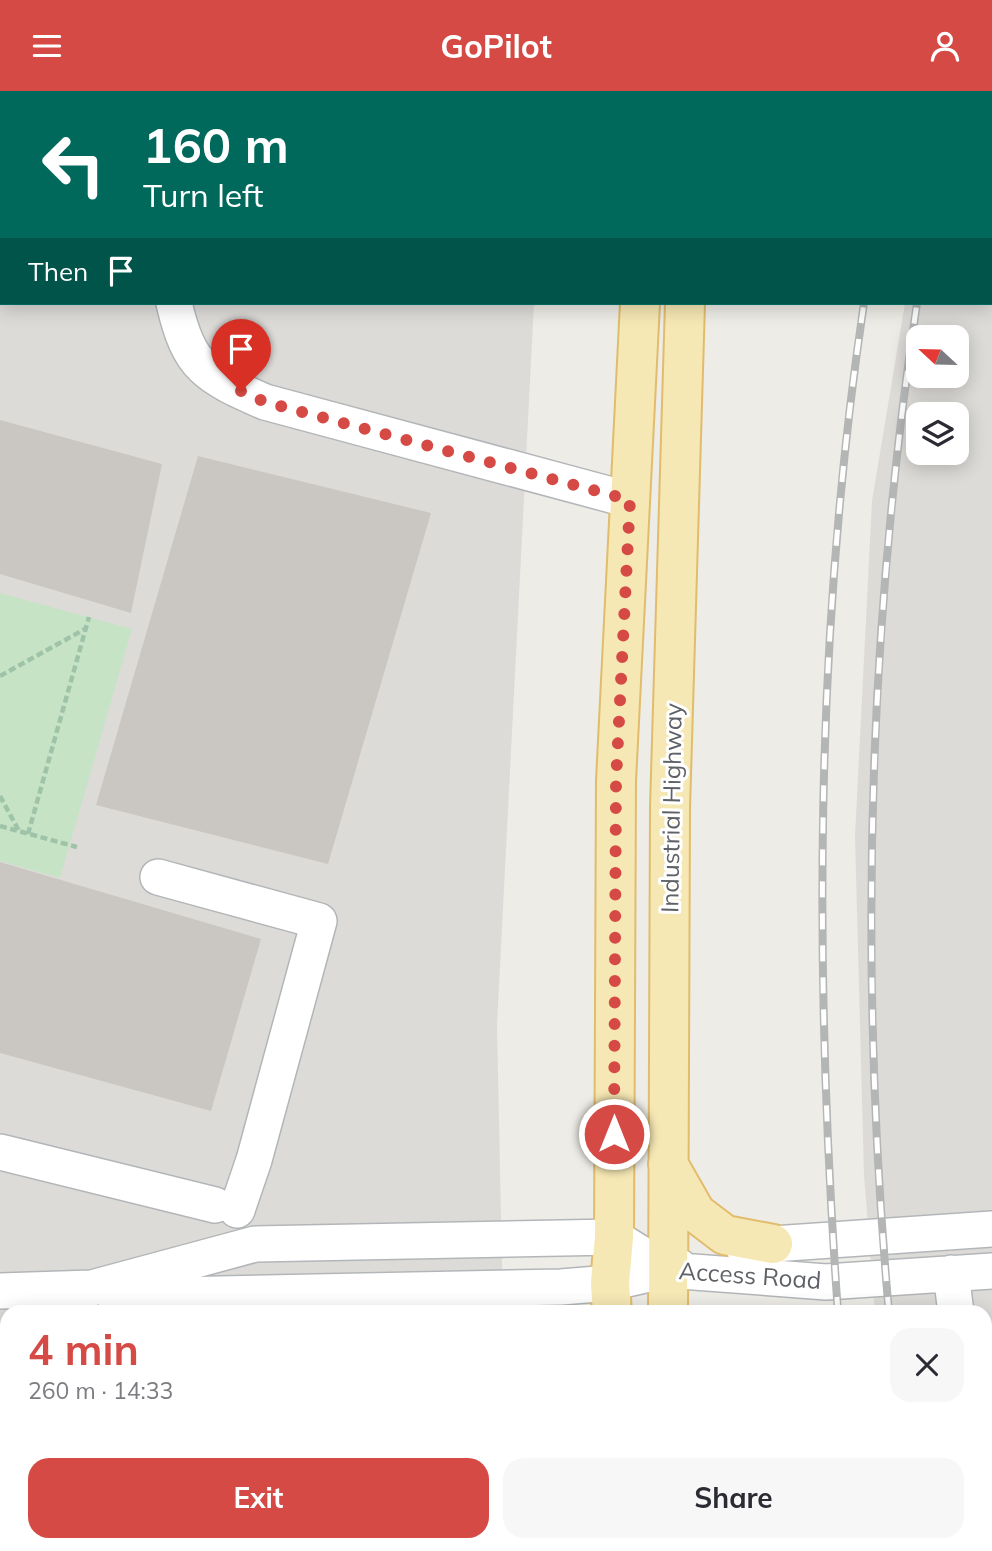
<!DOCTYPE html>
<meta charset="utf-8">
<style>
:root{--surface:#fff;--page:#f7f7f7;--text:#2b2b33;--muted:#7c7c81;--accent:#d64a45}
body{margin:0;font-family:Mulish,sans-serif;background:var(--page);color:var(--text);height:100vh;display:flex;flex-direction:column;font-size:26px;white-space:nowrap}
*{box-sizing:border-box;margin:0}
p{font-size:23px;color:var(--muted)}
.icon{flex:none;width:38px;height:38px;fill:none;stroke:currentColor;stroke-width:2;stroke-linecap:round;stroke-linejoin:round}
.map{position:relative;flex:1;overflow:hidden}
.drawer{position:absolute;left:0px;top:1214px;width:992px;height:247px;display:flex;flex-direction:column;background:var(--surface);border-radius:21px 21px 0 0;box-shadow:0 4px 18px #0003}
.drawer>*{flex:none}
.hud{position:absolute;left:0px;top:0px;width:992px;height:214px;box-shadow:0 4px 18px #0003;background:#00695c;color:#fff;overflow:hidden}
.needle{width:46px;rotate:292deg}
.tools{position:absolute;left:906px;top:234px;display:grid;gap:14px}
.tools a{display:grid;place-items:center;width:63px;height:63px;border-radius:14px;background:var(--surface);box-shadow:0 4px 18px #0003;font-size:35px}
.pin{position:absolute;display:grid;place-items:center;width:60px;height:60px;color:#fff;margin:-72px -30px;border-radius:50% 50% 50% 0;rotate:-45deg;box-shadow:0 0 7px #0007}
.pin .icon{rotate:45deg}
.me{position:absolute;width:77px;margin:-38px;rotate:0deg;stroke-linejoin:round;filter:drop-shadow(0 0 5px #0008)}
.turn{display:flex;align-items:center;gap:24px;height:147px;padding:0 28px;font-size:32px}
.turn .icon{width:91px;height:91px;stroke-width:2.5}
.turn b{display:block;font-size:49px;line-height:60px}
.then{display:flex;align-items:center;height:66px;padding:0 28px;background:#0003;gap:14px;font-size:26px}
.round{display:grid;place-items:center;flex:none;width:74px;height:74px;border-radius:21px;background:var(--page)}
.overview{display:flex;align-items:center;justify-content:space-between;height:119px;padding:0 28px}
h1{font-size:42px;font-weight:700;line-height:52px;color:var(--accent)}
.action{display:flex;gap:14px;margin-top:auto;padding:14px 28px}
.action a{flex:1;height:80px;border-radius:21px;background:var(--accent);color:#fff;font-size:28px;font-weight:700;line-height:80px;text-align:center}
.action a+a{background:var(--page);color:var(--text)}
header{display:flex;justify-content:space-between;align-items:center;height:91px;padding:0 28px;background:var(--accent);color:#fff;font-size:32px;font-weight:700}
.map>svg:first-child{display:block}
.industrial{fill:#dddbd8;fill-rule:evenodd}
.green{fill:#c7e3c6}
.building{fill:#cac7c3}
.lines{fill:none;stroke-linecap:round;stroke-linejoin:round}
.minor-casing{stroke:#b3b6b9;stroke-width:38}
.major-casing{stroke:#e1bc6c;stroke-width:42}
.path{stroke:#9fc3a8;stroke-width:4.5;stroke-dasharray:7 3.5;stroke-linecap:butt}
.minor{stroke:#fff;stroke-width:35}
.major{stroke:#f6e8b4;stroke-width:38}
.rail-casing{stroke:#b4b5b5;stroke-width:8}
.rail{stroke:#fff;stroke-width:5;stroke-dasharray:16;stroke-linecap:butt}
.route{stroke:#d64a45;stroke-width:12;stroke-dasharray:0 21.6}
.labels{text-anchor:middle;stroke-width:6;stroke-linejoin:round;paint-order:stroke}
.street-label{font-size:24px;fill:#5e6165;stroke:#fff}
</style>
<header><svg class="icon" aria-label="menu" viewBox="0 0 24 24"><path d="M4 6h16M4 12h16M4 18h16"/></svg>GoPilot<svg class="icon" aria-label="person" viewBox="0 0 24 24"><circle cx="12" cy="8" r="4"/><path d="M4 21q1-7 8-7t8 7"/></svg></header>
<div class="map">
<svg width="992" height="1460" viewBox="0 0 992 1460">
<rect width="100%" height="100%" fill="#eeece6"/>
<!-- industrial -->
<path class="industrial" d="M 0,0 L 545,0 L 2,2 L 2,212 L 534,212 L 497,934 L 503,1221 L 7,1222 L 7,1454 L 582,1454 L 583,1460 L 0,1460 Z
M 936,0 L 992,0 L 992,1460 L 895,1460 L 894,1454 L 985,1454 L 985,1222 L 875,1222 L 864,1084 L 855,745 L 872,410 L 905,212 L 990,212 L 990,2 ZM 919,247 L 957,247 L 957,285 L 919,285 ZM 919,324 L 957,324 L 957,362 L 919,362 Z"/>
<!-- green -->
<path class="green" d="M 0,502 L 132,538 L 60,787 L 0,770 Z"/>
<!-- building -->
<path class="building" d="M 0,329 L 162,373 L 131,522 L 0,483 Z
M 198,365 L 431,422 L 328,773 L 96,714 Z
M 0,771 L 261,848 L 211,1020 L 0,962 Z"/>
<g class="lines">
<defs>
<path id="minor" d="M 160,0 L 161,2
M 174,212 C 189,277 206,285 265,311 L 630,409
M 158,786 L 319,830 L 254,1069 L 237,1119
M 0,1061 L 215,1114
M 745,1160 L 773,1153 L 992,1138
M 951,1182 L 956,1222
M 0,1200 L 92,1197 L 255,1153 L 614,1146 L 667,1179 L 826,1191 L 992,1180
M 112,1202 L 127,1205 L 561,1196 L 610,1192 L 680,1176
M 985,1263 L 992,1263"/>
<path id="major" d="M 652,2 L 652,0
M 695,2 L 695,0
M 668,1073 L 696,1122 L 725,1144 L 773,1153
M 612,1222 L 610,1192 L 614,1146 L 616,690 L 640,212
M 668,1222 L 670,717 L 685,212
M 630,1454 L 631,1460
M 675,1454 L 675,1460"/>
</defs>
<!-- minor casing -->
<use href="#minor" class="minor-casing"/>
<!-- major casing -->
<use href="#major" class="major-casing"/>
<!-- path -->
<path class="path" d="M 0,585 L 85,538
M 0,705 L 19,740
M 0,735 L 77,756
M 28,743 L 89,526
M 937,1454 L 938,1460"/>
<!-- minor -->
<use href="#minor" class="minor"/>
<!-- major -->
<use href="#major" class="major"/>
<defs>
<path id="rail" d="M 900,2 L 900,0
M 954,2 L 954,0
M 838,1222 C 814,886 814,546 864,212
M 889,1222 C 859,886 867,545 917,212
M 854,1454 L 855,1460
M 907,1454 L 908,1460"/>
</defs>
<!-- rail casing -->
<use href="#rail" class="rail-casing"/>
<!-- rail -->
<use href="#rail" class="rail"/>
</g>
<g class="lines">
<!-- route -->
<path class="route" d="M 241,300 L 265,311 L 630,409 L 616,690 L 614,1043"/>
</g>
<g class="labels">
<!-- street labels -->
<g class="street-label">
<text transform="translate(672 717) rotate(-89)" y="8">Industrial Highway</text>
<text transform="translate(750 1185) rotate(4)" y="8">Access Road</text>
</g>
</g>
</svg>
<div class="tools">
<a><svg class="needle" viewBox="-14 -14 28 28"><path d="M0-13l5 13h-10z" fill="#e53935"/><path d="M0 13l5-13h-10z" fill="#7c7c81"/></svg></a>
<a><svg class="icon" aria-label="layers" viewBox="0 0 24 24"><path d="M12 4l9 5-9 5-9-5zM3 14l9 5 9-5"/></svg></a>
</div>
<div class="pin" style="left:241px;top:300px;background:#d93025"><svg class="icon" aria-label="arrive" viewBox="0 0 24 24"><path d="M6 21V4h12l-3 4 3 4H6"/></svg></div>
<svg class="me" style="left:614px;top:1043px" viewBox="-20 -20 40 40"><circle r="17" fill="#d64a45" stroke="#fff" stroke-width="3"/><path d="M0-11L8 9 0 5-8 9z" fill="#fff"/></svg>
<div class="hud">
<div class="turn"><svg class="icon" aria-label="left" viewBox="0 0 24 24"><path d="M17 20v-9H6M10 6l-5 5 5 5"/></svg><div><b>160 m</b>Turn left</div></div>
<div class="then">Then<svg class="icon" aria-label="arrive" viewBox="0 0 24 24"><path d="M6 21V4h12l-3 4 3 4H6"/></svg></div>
</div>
<section class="drawer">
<div class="overview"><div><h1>4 min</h1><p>260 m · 14:33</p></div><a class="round"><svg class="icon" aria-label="close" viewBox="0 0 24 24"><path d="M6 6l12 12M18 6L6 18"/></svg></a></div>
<div class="action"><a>Exit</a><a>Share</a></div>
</section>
</div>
